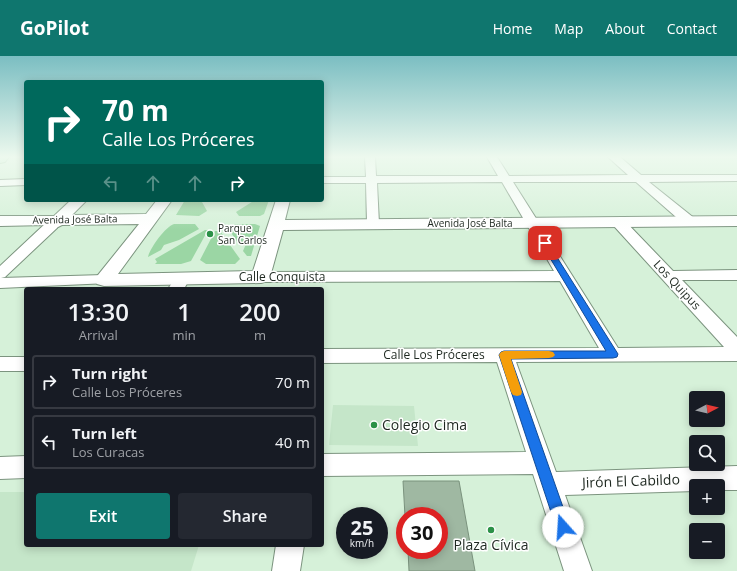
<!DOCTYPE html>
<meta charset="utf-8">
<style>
:root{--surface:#171b24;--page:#242831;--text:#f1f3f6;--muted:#9ea1a6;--line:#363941;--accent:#0f766e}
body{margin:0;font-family:"Open Sans",sans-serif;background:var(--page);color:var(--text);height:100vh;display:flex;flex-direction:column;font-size:15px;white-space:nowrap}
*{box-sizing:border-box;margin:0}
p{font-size:13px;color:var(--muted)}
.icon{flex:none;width:22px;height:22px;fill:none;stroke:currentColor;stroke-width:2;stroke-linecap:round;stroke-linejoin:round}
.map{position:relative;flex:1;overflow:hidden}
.drawer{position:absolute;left:24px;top:231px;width:300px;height:260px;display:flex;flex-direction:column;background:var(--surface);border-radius:4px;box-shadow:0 2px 10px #0003}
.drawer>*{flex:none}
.hud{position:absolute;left:24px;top:24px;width:300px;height:122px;border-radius:4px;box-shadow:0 2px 10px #0003;background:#00695c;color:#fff;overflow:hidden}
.needle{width:26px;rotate:83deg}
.buttons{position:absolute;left:689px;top:335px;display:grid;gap:8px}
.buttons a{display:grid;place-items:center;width:36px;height:36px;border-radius:4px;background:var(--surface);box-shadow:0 2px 10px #0003;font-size:20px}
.speed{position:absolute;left:336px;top:451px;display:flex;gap:8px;font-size:20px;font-weight:700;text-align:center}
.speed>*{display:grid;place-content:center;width:52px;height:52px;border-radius:50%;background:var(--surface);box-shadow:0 2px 10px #0003;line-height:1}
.speed small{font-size:10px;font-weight:400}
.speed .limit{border:6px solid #d22;background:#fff;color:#111}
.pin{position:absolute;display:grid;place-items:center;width:34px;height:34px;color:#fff;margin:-17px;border-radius:8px;box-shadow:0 2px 6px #0006}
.me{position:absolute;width:44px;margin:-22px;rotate:341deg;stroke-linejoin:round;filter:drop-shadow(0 0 3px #0008)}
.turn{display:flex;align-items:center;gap:14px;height:84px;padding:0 12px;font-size:18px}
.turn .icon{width:52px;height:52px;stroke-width:2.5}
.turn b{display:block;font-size:28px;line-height:34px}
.lanes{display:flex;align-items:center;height:38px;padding:0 12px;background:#0003;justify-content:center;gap:20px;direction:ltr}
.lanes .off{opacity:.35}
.eta{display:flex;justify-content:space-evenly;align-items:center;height:68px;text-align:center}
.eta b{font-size:24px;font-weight:600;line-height:28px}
.action{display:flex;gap:8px;margin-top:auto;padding:8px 12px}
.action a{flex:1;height:46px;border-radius:4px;background:var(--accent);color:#fff;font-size:16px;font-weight:600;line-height:46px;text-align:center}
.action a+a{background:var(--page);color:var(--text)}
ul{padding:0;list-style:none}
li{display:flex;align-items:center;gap:12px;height:54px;margin:0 8px 6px;padding:0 4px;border:2px solid var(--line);border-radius:4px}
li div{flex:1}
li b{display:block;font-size:15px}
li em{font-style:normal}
header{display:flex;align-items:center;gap:24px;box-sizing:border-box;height:56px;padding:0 20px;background:var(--accent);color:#fff}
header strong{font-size:19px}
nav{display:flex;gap:22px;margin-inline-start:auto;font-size:14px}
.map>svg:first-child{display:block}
.built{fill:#c5e6c9}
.green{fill:#9bd6a4}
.building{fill:#9fb8a2;stroke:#7a927d}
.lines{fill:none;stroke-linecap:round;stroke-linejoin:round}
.minor-casing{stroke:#7c947f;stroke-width:2}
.tertiary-casing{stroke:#7c947f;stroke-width:2}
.primary-casing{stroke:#69a373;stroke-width:2}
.minor{fill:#fff;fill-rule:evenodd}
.tertiary{fill:#fff;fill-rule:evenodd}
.primary{fill:#beefc6;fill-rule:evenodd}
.route{fill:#1a73e8;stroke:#114b97}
.slow{fill:#f59e0b}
.poi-dot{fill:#2b9147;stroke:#fff;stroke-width:1.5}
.labels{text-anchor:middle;stroke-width:3;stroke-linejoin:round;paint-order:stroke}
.far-street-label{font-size:10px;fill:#1e2820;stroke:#fff}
.far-poi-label{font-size:10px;fill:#1e2820;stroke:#fff;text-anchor:start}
.street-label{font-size:12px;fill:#1e2820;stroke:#fff}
.near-poi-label{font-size:14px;fill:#1e2820;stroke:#fff;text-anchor:start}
.near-street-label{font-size:14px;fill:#1e2820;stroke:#fff}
</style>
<header>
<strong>GoPilot</strong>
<nav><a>Home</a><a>Map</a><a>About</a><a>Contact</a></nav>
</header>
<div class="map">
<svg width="737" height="515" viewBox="0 0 737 515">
<rect width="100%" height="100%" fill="#d6f1d9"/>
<!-- built -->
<path class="built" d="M 333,349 L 414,350 L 418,390 L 329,389 Z
M 0,436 L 26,436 L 26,489 L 199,489 L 191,515 L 0,515 Z"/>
<!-- green -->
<path class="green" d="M 185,144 L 202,146 L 207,155 L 199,160 L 176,159 Z
M 255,144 L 269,144 L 264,158 L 260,160 L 239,160 L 236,156 Z
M 174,168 L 195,168 L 199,173 L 179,184 L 164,189 L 161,194 L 148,201 C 150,192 165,171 174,168 Z
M 236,168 L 255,168 L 260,170 L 251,200 L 247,200 L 243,195 L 246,188 L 238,187 L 228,172 Z
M 205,174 L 208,174 L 191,205 L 181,208 L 155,208 L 157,206 L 155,203 Z
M 215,175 L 220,175 L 240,203 L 235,208 L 206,208 L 200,204 Z"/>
<!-- building -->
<path class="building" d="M 403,425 L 459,425 L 475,515 L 409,515 L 408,494 L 439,494 L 439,460 L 405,460 Z"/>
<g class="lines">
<defs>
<path id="minor" d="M 365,101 L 375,101 L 376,120 L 498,120 L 487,101 L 497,101 L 509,120 L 628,119 L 608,101 L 620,101 L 641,119 L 737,119 L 737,125 L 649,126 L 694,162 L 695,165 L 694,168 L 684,168 L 636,126 L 513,126 L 618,292 L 724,291 L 613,169 L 612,166 L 613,163 L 623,163 L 673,215 L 737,214 L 737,224 L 682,224 L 737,281 L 737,305 L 516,306 L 556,416 L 737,410 L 737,434 L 718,434 L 718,430 L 696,430 L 696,435 L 565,439 L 592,515 L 564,515 L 533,418 L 322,420 L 322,398 L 526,396 L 497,306 L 322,307 L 322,293 L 599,292 L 560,225 L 261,226 L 256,224 L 253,221 L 256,218 L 261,216 L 554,215 L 502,126 L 377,127 L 379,168 L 378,171 L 368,171 L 367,168 L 366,127 L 322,127 L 322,121 L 366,121 Z
M 26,123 L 26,129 L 0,130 L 0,124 Z
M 52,165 L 57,166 L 58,169 L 57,172 L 5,221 L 1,222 L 104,219 L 109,221 L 112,224 L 109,227 L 0,232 L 0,210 L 47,166 Z
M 182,217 L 187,219 L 190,222 L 184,233 L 168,233 L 177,219 Z
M 0,301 L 26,301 L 26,315 L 0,315 Z
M 26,400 L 26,422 L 0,423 L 0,401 Z
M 276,489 L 304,489 L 300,515 L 272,515 Z"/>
<path id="tertiary" d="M 71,144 L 87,144 L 72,159 L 146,158 L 157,144 L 172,144 L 118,218 L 253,215 L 276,144 L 290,144 L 285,164 L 737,160 L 737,170 L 283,174 L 270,221 L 268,225 L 261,227 L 104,230 L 97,228 L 94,224 L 139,168 L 62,169 L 54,173 L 48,171 L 47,169 L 0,170 L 0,160 L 54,160 Z"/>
<path id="primary" d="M 0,101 L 9,101 L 5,106 L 0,107 Z"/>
</defs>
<!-- minor casing -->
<use href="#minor" class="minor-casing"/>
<!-- tertiary casing -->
<use href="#tertiary" class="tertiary-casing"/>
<!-- primary casing -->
<use href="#primary" class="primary-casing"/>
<!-- minor -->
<use href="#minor" class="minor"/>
<!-- tertiary -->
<use href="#tertiary" class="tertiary"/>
<!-- primary -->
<use href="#primary" class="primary"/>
</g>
<!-- sky -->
<linearGradient id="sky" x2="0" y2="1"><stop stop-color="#7bbec2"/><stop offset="0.58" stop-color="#edf9ee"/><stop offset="1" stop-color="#edf9ee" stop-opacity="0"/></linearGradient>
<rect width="737" height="174" fill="url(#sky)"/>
<!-- route -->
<path class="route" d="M 545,184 L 548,187 L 618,298 L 617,301 L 613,302 L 511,303 L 570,471 L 568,476 L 563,479 L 558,476 L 556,471 L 499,299 L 501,296 L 504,295 L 606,295 L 541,187 Z"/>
<!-- slow -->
<path class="slow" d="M 504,295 L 549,295 L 553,296 L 555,299 L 553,301 L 549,302 L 511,303 L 522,336 L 521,339 L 517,340 L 513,339 L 511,336 L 499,299 L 501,296 Z"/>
<!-- markers -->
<g class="poi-dot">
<circle cx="210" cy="178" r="4"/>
<circle cx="374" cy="369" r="4"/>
<circle cx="491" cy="474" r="4"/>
</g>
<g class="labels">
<!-- far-street labels -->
<g class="far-street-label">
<text transform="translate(75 163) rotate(-1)" y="4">Avenida José Balta</text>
<text x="470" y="171">Avenida José Balta</text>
</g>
<!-- far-poi labels -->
<g class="far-poi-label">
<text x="218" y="176">Parque<tspan x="218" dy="12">San Carlos</tspan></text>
</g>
<!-- street labels -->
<g class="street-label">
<text x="282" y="225">Calle Conquista</text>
<text transform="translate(677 229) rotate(47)" y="4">Los Quipus</text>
<text x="434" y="303">Calle Los Próceres</text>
</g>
<!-- near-poi labels -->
<g class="near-poi-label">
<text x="382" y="374">Colegio Cima</text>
<text x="491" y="494" text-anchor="middle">Plaza Cívica</text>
</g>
<!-- near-street labels -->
<g class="near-street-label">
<text transform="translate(631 425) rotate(-2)" y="5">Jirón El Cabildo</text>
</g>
</g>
</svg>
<div class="buttons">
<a><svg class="needle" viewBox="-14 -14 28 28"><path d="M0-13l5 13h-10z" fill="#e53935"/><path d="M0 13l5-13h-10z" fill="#9ea1a6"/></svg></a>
<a><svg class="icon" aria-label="search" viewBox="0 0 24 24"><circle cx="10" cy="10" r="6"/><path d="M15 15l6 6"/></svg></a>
<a>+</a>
<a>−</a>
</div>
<div class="speed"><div>25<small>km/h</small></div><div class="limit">30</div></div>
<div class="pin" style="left:545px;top:187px;background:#d93025"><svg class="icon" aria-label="arrive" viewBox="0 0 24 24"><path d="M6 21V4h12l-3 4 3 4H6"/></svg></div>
<svg class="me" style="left:563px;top:471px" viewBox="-20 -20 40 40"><circle r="19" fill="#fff"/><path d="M0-13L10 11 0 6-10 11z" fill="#1a73e8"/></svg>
<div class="hud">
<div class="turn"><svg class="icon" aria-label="right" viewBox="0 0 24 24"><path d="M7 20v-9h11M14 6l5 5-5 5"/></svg><div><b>70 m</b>Calle Los Próceres</div></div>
<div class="lanes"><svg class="icon off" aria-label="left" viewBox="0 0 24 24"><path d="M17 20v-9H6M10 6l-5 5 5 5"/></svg><svg class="icon off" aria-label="ahead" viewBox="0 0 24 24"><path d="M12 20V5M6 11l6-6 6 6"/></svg><svg class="icon off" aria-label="ahead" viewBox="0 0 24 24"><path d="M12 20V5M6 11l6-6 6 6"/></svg><svg class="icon" aria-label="right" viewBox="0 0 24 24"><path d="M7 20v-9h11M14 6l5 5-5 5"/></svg></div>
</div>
<section class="drawer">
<div class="eta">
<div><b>13:30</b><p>Arrival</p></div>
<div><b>1</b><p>min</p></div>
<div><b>200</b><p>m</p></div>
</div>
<ul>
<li><svg class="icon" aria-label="right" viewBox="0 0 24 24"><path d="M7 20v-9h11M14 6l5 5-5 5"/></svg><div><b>Turn right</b><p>Calle Los Próceres</p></div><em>70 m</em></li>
<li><svg class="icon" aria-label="left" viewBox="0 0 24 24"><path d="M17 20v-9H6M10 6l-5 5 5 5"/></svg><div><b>Turn left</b><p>Los Curacas</p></div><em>40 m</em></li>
</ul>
<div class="action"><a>Exit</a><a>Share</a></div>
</section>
</div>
